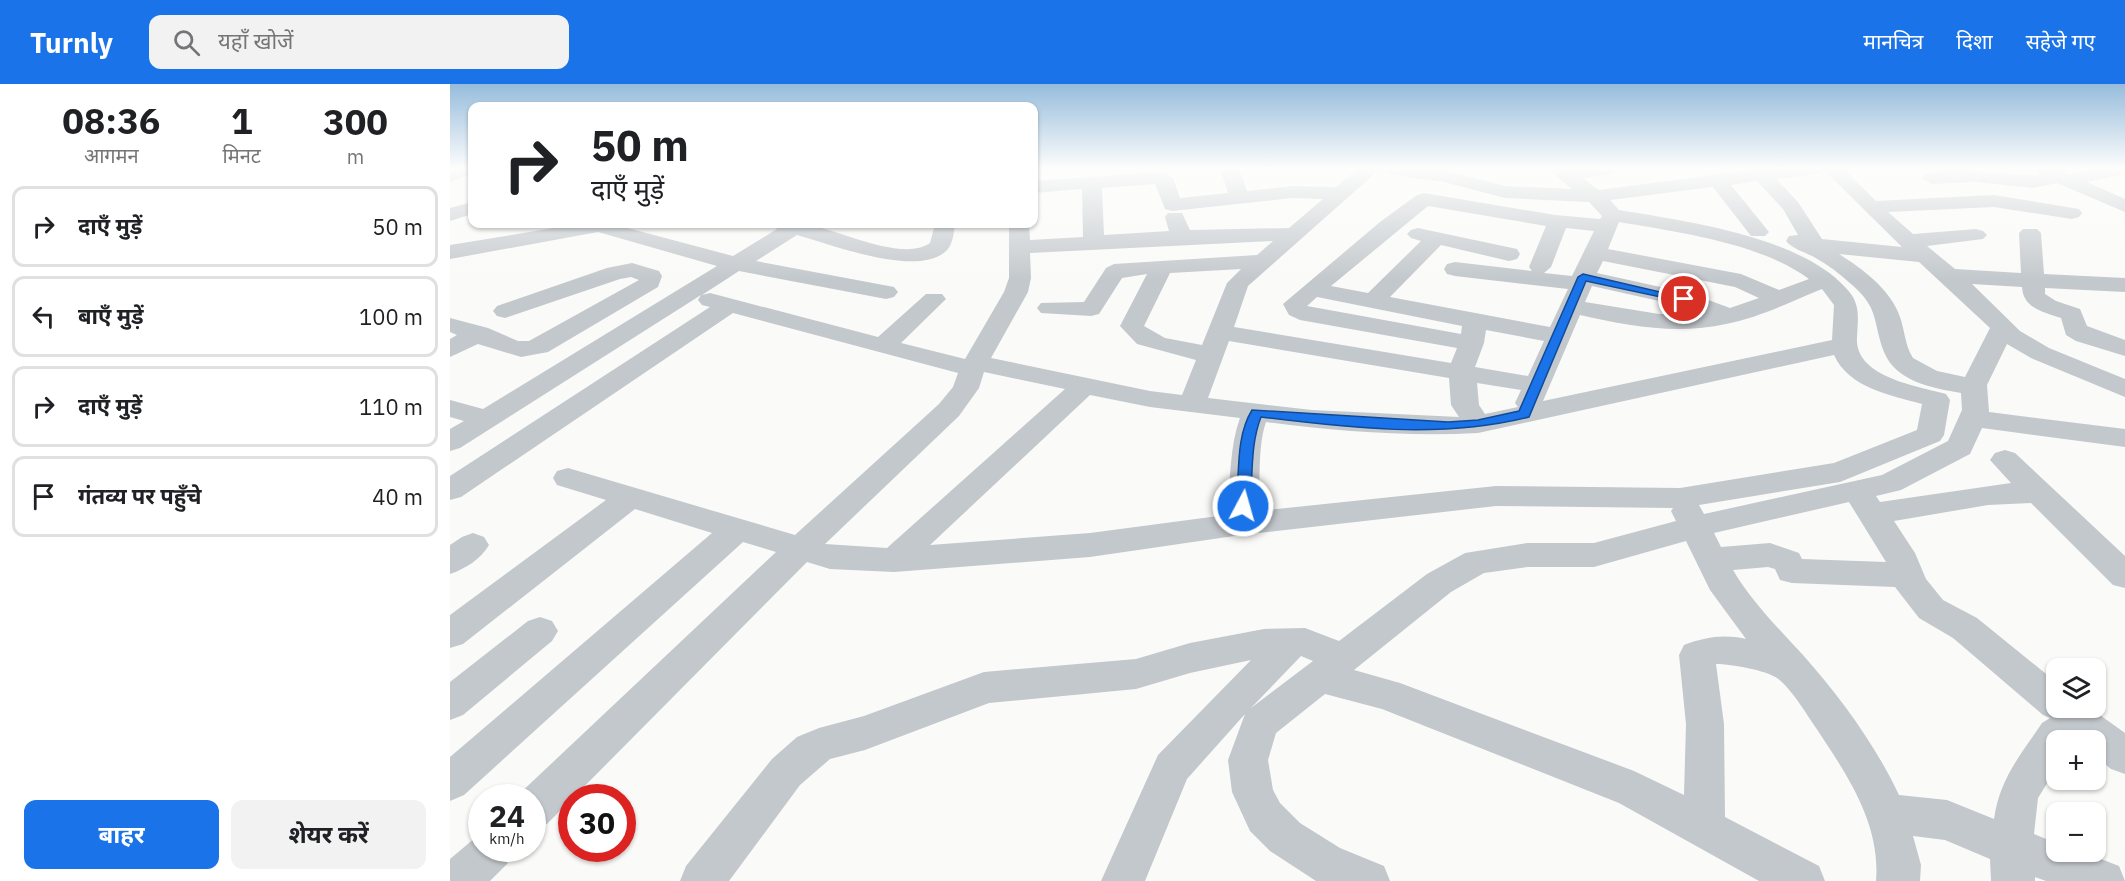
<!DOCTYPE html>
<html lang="hi">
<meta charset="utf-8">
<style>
:root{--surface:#fff;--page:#f2f2f2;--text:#202124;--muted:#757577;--line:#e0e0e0;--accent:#1a73e8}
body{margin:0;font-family:"IBM Plex Sans","Noto Sans Devanagari",sans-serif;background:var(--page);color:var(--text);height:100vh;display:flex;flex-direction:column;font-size:22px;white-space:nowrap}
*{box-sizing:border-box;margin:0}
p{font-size:20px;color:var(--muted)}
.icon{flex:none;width:33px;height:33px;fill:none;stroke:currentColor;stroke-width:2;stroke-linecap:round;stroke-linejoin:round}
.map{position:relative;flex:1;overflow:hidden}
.drawer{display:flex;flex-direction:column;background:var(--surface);width:450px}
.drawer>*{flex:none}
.hud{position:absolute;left:18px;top:18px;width:570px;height:126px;border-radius:12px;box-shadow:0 2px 4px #0004;background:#fff;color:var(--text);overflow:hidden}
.fabs{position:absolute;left:1596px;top:574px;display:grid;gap:12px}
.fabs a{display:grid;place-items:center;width:60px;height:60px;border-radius:12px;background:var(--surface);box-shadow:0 2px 4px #0004;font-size:30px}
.speed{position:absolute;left:18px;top:700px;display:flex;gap:12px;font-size:30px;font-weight:700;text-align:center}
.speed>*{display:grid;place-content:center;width:78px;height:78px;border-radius:50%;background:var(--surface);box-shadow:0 2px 4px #0004;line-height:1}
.speed small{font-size:15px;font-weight:400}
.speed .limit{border:9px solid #d22;background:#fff;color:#111}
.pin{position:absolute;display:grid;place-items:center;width:51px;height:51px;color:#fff;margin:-26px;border:3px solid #fff;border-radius:50%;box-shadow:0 2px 6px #0007}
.me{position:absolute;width:66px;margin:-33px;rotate:6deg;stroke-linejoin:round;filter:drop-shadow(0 0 4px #0008)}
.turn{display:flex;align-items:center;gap:21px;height:126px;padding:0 24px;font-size:27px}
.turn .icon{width:78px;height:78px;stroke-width:2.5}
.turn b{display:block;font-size:42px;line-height:51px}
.eta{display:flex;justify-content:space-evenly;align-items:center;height:102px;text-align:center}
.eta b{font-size:36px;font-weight:700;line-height:42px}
.cta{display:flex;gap:12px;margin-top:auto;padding:12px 24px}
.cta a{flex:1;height:69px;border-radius:12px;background:var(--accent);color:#fff;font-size:24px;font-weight:700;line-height:69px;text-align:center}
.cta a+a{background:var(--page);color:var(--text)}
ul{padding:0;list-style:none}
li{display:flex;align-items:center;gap:18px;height:81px;margin:0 12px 9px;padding:0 12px;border:3px solid var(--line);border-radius:12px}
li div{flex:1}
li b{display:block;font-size:22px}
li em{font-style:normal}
header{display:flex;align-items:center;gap:36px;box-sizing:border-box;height:84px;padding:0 30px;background:var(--accent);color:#fff}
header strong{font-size:28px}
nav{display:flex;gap:33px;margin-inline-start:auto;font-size:21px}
.search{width:420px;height:54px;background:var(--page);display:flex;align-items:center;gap:15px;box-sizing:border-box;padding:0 21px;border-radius:12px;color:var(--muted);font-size:22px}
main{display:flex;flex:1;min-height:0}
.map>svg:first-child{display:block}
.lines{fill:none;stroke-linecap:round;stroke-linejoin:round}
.minor{fill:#c3c8cc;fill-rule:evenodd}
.route{fill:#1a73e8;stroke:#114b97;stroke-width:1.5}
</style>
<header>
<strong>Turnly</strong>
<div class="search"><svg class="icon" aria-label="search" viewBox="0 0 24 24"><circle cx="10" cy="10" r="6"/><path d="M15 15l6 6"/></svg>यहाँ खोजें</div>
<nav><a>मानचित्र</a><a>दिशा</a><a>सहेजे गए</a></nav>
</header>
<main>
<section class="drawer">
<div class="eta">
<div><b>08:36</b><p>आगमन</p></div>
<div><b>1</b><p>मिनट</p></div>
<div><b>300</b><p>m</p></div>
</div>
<ul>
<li><svg class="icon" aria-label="right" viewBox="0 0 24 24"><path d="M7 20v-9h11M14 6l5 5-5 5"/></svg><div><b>दाएँ मुड़ें</b></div><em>50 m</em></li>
<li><svg class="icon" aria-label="left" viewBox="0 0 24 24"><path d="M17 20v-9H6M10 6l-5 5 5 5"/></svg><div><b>बाएँ मुड़ें</b></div><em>100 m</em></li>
<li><svg class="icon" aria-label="right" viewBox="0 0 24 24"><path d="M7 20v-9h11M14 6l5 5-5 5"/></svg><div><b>दाएँ मुड़ें</b></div><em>110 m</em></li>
<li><svg class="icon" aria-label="arrive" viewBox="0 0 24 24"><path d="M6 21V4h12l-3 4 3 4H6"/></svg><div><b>गंतव्य पर पहुँचे</b></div><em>40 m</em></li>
</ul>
<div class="cta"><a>बाहर</a><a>शेयर करें</a></div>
</section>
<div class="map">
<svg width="1675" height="797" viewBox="0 0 1675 797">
<rect width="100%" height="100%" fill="#fafaf8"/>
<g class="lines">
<!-- minor -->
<path class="minor" d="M 3,84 L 22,84 L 22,90 L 0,98 L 0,85 Z
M 770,84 L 789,84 L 797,107 L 842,102 L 886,103 L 909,84 L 999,84 L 1002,88 L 1055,102 L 1122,105 L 1096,84 L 1170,84 L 1161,90 L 1132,94 L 1149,106 L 1317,84 L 1393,84 L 1426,117 L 1544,111 L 1629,125 L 1632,129 L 1629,133 L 1622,135 L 1544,123 L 1438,128 L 1463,150 L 1526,145 L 1533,147 L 1537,151 L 1533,155 L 1477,162 L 1505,185 L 1571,189 L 1569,149 L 1573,145 L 1587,145 L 1591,149 L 1594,190 L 1675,194 L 1675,208 L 1595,204 L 1595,210 L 1606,217 L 1630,225 L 1637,242 L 1675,256 L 1675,272 L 1626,257 L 1616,251 L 1611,234 C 1593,228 1573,224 1572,203 L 1522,200 L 1570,247 L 1599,264 L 1675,295 L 1675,313 L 1581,274 L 1557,260 L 1537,301 L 1539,328 L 1675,345 L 1675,363 L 1532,344 L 1520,370 L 1451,406 L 1426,412 L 1430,418 L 1561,399 L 1540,376 L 1545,369 L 1555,366 L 1565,369 L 1675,472 L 1675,504 L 1663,501 L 1581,419 L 1538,421 L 1444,437 L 1465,469 L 1476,495 L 1493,516 L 1527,534 L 1606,598 L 1606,624 L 1640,624 L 1675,649 L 1675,690 L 1661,685 L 1646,673 L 1646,657 L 1606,657 L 1606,685 L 1588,714 L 1584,750 L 1606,759 L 1606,768 L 1633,768 L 1669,782 L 1675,797 L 1596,797 L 1585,793 L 1585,797 L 1541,797 L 1540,775 L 1495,756 L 1463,752 L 1471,781 L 1470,797 L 1426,797 C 1431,738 1395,688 1364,641 C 1356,629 1340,603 1327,594 C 1315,586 1284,581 1269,580 L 1266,580 L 1274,640 L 1275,733 L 1369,782 L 1375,797 L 1309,797 L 1169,719 L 932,625 L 875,610 L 826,649 L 818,676 L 823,706 L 830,719 L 850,739 L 890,764 L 934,782 L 940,797 L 866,797 L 820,767 L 800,747 L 782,708 L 778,676 L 795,630 L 737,695 L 695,797 L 651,797 L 708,671 L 801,576 L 740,589 L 686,605 L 539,619 L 415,666 L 380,675 L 350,701 L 279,797 L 230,797 L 236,782 L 322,675 L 347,653 L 369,644 L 414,632 L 534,588 L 686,575 L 740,559 L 814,545 L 855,544 L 889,557 L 977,490 L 1015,469 L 1077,459 L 1144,459 L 1226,437 L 1221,427 L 1223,424 L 1046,422 L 791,451 L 640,473 L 444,488 L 380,485 L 357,478 L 97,740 L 82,745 L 82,714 L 67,712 L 326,468 L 293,458 L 14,711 L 0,717 L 0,673 L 262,449 L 185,425 L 13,560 L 0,564 L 0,531 L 156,416 L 107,401 L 103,394 L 107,387 L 118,384 L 345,451 L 489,320 L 503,303 L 508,289 L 283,229 L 11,413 L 0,416 L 0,392 L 260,223 L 252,221 L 248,216 L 251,211 L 10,364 L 0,367 L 0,345 L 14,337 L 0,333 L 0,316 L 33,325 L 267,182 L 148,148 L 0,175 L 0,161 L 128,140 L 171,140 L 170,142 L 283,172 L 327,145 L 322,140 C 332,140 344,138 354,140 C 386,144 452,179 480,159 L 485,140 L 505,140 C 504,148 503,160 497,166 C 470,195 380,160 347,151 L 306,177 L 444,203 L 448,208 L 444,213 L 436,215 L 289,187 L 252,211 L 260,209 L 428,253 L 476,210 L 492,210 L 496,215 L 451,259 L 515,275 L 554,208 L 559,194 L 559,140 L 579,140 L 580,156 L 633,153 L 632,105 L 584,109 L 584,97 L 713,88 L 723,94 L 730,114 L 778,109 ZM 930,85 L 938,90 L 994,98 L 1055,114 L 1139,118 L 1152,132 L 1150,135 L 1105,131 L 974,109 L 967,111 L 930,138 L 833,220 L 839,231 L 850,236 L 1007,264 L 1001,279 L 784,243 L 798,202 ZM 1374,86 L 1452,163 L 1372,155 L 1348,118 L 1326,95 L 1366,90 ZM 1307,97 L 1333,125 L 1348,151 L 1339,152 L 1336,157 C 1342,165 1355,168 1364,173 C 1377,180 1389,189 1401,200 C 1430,225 1422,236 1434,268 C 1446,298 1483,304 1511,309 L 1512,326 L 1498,357 L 1432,391 L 1254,430 L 1249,421 L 1390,398 L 1490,357 L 1494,351 L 1500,316 L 1496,310 C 1467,302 1404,293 1407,253 C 1408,232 1411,219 1395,203 C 1348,152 1235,137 1169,126 L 1160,116 L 1263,103 L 1301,152 L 1315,152 L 1319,148 L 1281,101 ZM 705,100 L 715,125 L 722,127 L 842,114 L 873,115 L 839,144 L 740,146 L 732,129 L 718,129 L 715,133 L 719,147 L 654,151 L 652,104 ZM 978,122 L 1096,142 L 1079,183 L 1082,187 L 1005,178 L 997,180 L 994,185 L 997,190 L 1005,192 L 1118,205 L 1100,243 L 940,213 L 991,161 L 1059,177 L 1067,175 L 1070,170 L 1067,165 L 968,144 L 961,146 L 957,150 L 961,154 L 971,157 L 918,209 L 881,202 ZM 1169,138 C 1227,148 1311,159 1359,195 L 1329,206 L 1291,190 L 1158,165 ZM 1116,144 L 1144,147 L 1122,192 L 1094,189 L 1101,183 ZM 823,157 L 807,171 L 664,180 L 656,184 L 634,218 L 591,219 L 587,224 L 591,229 L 641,232 L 649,230 L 672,194 L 697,190 L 670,242 L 687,260 L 746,276 L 732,311 L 700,307 L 541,274 L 578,208 L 581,194 L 580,169 ZM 1389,170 L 1469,178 L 1540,244 L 1515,293 L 1487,287 L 1463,274 C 1455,262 1455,247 1450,233 C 1441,206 1413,185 1389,170 ZM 1153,177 L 1285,203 L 1309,214 L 1280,224 L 1242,210 L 1147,189 ZM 791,185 L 777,199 L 752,261 L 715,254 L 694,242 L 720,189 ZM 1142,202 L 1227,221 L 1252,230 L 1209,230 L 1135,218 ZM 1372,205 L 1384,221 L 1382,256 L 1093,317 L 1130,231 C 1178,242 1227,251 1276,240 C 1310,233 1340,218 1372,205 ZM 867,213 L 1012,242 L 1011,250 L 857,222 ZM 1036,246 L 1094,257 L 1078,292 L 1025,283 L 1034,259 ZM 779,257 L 999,294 L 1001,321 L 1009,333 L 862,326 L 758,314 ZM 1384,271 C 1399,304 1440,311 1472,320 L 1467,346 L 1384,379 L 1230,404 L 1046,402 L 808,427 C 811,399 807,364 816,338 C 886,347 958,353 1028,349 ZM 534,288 L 615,305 L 437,464 L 375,460 L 509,332 L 529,304 ZM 1027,299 L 1071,306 L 1065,319 L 1068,323 L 1035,330 L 1029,321 ZM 640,311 L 700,323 L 790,334 C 779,364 781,399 776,431 L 640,449 L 480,461 ZM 1399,418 L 1436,478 L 1352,475 L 1349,469 L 1320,459 L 1271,463 L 1264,449 ZM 1236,457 L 1260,506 L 1296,555 C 1273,550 1256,553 1234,561 L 1229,571 L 1236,640 L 1234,711 L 1184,687 L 950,599 L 904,586 L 1001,508 L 1034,489 L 1077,483 L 1144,483 ZM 1318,483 L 1325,485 L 1330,496 L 1342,499 L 1445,503 L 1469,534 L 1503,554 L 1593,631 L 1600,634 L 1592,639 C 1570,672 1550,694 1544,735 L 1497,716 L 1449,711 C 1425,660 1390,613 1353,571 C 1329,545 1301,517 1283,486 ZM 851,572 L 863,577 L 801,624 Z
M 1585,84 L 1605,84 L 1620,91 L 1648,84 L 1674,84 L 1673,90 L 1637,98 L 1675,115 L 1675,128 L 1607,99 L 1582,104 L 1526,98 L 1482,100 L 1472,94 C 1485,76 1567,95 1589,91 Z
M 22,118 L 22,130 L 0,137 L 0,124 Z
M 182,179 L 209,187 L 212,192 L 208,203 L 98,268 L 71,273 L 28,260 L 0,273 L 0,255 L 7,251 L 0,248 L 0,234 L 38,244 L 68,257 L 79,257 L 189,196 L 181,193 L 170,195 L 55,234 L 47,232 L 43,227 L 47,222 L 157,184 Z
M 23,449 L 34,453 L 39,461 C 31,475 15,485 0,490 L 0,461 L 12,453 Z
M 90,533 L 102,537 L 108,547 L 102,557 L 13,631 L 0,636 L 0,598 L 78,537 Z
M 32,748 L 32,765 L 64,765 L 57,780 L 40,797 L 0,797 L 0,775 Z"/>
</g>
<!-- sky -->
<linearGradient id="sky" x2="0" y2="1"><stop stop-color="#96bcdc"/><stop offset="0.43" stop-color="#fdfdfc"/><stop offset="1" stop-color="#fdfdfc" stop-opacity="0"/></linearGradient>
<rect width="1675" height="196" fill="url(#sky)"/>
<!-- route -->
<path class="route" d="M 1133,190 L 1240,215 L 1234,218 L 1136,197 L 1079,333 C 992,355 899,344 811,333 C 800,361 803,392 800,422 L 798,426 L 788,426 L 786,422 C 790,390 785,354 802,326 L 998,338 L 1028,336 L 1069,327 L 1128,193 Z"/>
</svg>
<div class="fabs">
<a><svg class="icon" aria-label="layers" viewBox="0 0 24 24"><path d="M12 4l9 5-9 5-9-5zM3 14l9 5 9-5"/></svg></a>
<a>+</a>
<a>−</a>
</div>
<div class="speed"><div>24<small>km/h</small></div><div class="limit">30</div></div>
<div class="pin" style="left:1234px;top:215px;background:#d93025"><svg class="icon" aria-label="arrive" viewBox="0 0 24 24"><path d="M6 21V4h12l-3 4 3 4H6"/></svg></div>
<svg class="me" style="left:793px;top:422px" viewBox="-20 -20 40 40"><circle r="17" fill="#1a73e8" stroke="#fff" stroke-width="3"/><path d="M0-11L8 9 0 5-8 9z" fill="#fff"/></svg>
<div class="hud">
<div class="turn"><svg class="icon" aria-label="right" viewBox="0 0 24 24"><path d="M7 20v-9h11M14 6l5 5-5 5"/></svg><div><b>50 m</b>दाएँ मुड़ें</div></div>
</div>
</div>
</main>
